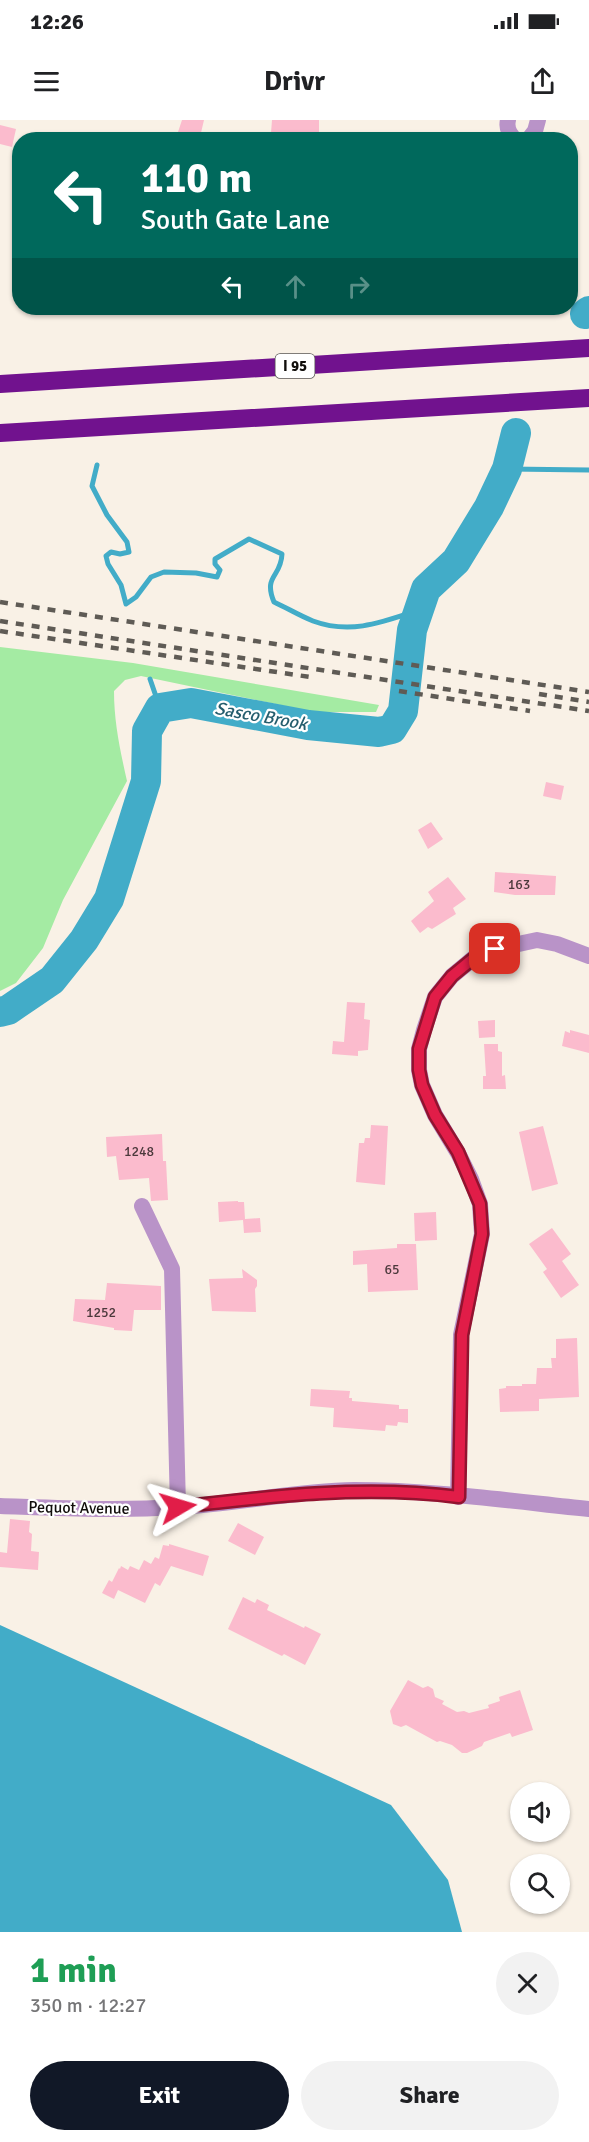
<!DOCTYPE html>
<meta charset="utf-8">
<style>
:root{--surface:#fff;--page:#f2f2f2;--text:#202124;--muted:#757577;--accent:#111827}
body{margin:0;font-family:Signika,sans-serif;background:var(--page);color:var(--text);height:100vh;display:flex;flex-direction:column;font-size:22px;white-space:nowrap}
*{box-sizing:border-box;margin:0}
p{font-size:20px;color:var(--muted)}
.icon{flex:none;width:33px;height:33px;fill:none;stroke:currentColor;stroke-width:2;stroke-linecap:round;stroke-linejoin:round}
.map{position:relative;height:1812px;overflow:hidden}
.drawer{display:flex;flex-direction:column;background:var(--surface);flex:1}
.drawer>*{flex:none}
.top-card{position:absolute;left:12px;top:12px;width:566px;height:183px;border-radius:24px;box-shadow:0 2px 4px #0004;background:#00695c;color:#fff;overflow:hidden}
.fabs{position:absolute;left:510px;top:1662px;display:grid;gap:12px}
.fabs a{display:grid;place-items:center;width:60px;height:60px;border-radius:50%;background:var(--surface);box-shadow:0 2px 4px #0004;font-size:30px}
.pin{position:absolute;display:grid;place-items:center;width:51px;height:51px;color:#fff;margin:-26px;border-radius:12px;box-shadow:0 3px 9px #0006}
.me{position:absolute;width:66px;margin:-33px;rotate:83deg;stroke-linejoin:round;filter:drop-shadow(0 0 4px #0008)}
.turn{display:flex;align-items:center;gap:21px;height:126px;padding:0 30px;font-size:27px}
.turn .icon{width:78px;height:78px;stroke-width:2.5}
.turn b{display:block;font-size:42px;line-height:51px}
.lanes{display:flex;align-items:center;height:57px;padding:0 30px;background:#0003;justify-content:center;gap:30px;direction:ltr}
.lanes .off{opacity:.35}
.round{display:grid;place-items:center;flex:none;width:63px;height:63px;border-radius:32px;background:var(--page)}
.summary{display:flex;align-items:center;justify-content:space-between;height:102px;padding:0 30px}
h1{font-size:36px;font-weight:700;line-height:45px;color:#1e9e55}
.button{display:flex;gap:12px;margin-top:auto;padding:12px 30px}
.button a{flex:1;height:69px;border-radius:36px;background:var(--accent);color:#fff;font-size:24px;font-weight:700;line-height:69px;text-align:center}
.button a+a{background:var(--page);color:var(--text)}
.status{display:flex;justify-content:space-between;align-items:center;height:42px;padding:0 30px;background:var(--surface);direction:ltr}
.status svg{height:16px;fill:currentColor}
header{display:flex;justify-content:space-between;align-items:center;height:78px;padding:0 30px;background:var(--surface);font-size:27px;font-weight:700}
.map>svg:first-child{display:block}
.green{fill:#a4eba3}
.water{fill:#42acc8}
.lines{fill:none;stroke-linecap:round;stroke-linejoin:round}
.stream{stroke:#42acc8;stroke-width:5}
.river{stroke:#42acc8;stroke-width:30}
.building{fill:#fbbbcd}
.minor{stroke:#b993c8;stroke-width:16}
.highway{stroke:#71128e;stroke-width:18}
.rail{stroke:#5f5b55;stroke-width:4.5;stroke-dasharray:8 8;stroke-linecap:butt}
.route-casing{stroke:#92132f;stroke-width:15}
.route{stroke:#e11d48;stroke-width:10}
.labels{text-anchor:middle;stroke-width:4.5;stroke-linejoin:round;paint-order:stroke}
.number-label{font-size:14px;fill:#4c393c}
.shield{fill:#fff;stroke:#585654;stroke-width:1.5}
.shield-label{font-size:15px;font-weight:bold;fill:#110e0b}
.street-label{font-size:16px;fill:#110e0b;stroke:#fff}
.water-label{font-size:18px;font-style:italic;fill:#245d6d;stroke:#fff}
</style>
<div class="status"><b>12:26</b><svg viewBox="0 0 49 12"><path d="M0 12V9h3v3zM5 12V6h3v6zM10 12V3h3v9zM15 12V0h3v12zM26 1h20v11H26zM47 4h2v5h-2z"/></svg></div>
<header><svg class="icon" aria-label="menu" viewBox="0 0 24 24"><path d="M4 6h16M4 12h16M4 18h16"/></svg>Drivr<svg class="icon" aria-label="share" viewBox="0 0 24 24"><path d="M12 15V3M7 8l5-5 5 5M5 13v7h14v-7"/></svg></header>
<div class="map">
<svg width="589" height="1812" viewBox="0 0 589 1812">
<rect width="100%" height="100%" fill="#f9f1e6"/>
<!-- green -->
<path class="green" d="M 0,527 L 133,543 L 379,585 L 376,592 L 314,592 L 141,556 L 125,560 L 114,571 C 114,602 120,630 127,661 L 63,780 L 43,828 L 16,863 L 0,871 Z"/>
<!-- water -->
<path class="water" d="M 0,1505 L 391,1685 L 448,1760 L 462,1812 L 0,1812 Z"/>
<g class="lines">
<!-- stream -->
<path class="stream" d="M 97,345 L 92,366 L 107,395 L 127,422 L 129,432 L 120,434 L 111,432 L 106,436 L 108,444 L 121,465 L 126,484 L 136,477 L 151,457 L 164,452 L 196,453 L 217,457 L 220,450 L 215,444 L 215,439 L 249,419 L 282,434 C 281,458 263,455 274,482 C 287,488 300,496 313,501 C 351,515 383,502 419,490
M 507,349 L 589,350
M 150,559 L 160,588"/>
<!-- river -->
<path class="river" d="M 585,194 L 589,191
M 0,892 L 8,890 L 52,860 L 84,820 L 109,779 L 146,661 L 147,611 L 160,588 L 191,583 L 308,605 L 379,612 L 392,609 L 403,591 L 412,510 L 426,469 L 456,441 L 489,387 L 507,349 L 516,313"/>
</g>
<!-- building -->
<path class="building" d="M 182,0 L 204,0 L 200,17 L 178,12 Z
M 272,0 L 319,0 L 319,14 L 316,14 L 316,20 L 276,20 L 275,13 L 271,13 Z
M 0,5 L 16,9 L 12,27 L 0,24 Z
M 546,662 L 564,666 L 561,680 L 543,676 Z
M 431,702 L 443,719 L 428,729 L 418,710 Z
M 495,752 L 556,756 L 555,775 L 515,775 L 494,772 Z
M 448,757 L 466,779 L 453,788 L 456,794 L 432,809 L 428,807 L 420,813 L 411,801 L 434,781 L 428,772 Z
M 347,882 L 365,883 L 364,899 L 370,900 L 368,930 L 358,931 L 358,936 L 332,934 L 333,921 L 344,922 Z
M 495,900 L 495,917 L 479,918 L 478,901 Z
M 570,910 L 589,915 L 589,933 L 562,926 L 565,911 L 570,913 Z
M 484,924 L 498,924 L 498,931 L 502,932 L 502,956 L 505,955 L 506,969 L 483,969 L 483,956 L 486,956 Z
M 371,1005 L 388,1006 L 385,1065 L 356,1062 L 359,1023 L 364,1023 L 365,1018 L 370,1018 Z
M 543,1006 L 558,1064 L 532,1071 L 519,1012 Z
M 162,1014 L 163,1041 L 166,1041 L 168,1080 L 151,1081 L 149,1058 L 119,1060 L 116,1036 L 107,1037 L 106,1017 Z
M 238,1081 L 238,1082 L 244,1082 L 245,1099 L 260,1098 L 261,1112 L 244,1113 L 243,1100 L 219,1102 L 218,1082 Z
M 436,1092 L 437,1120 L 415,1121 L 414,1093 Z
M 552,1108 L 571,1134 L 562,1141 L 579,1165 L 561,1178 L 543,1152 L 547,1149 L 529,1124 Z
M 397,1124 L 416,1124 L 418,1170 L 368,1172 L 367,1144 L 353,1145 L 353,1131 L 397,1128 Z
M 242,1149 L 257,1160 L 257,1166 L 255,1169 L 256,1192 L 212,1191 L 209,1159 L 243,1158 Z
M 107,1163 L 161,1166 L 161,1190 L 134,1190 L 132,1211 L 114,1210 L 114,1208 L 73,1201 L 75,1179 L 105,1180 Z
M 577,1218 L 579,1277 L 539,1279 L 539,1291 L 500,1292 L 499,1269 L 506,1268 L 506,1266 L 522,1266 L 522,1264 L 536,1264 L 537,1248 L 552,1248 L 551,1238 L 556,1238 L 556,1219 Z
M 311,1269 L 350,1271 L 349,1278 L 352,1278 L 352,1281 L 399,1285 L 399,1289 L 408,1289 L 408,1303 L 398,1302 L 397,1306 L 386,1305 L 385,1311 L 333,1307 L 334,1288 L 310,1286 Z
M 10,1399 L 30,1401 L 29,1412 L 32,1414 L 31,1431 L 39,1432 L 38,1450 L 0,1447 L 0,1432 L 7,1433 Z
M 238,1403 L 264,1417 L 255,1435 L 228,1421 Z
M 169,1424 L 209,1436 L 203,1456 L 171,1446 L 160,1466 L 155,1463 L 145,1483 L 118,1470 L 114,1479 L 102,1473 L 109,1460 L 112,1462 L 119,1448 L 120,1449 L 121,1446 L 128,1450 L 130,1446 L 139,1450 L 144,1440 L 151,1444 L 155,1437 L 159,1439 L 163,1425 L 169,1426 Z
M 243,1477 L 255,1483 L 257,1479 L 269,1485 L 267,1490 L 304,1508 L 305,1506 L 321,1514 L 305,1545 L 284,1534 L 282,1536 L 228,1509 Z
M 408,1560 L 423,1568 L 428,1566 L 433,1569 L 435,1577 L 444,1581 L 442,1584 L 457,1592 L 464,1591 L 469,1593 L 489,1588 L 488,1585 L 500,1581 L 499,1577 L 520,1570 L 533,1610 L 512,1617 L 510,1613 L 484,1622 L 482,1626 L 467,1633 L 462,1633 L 452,1625 L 440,1621 L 437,1622 L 406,1605 L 401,1607 L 393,1604 L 390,1591 Z"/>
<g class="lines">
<!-- minor -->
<path class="minor" d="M 508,0 C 506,8 510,15 516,20
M 528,20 L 535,11 L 538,0
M 142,1086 L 172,1149 L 178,1387
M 458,1377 L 461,1215 L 482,1114 L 480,1084 L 471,1059 L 458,1033 L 435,995 L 422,965 L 419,950 L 419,929 L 424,910 L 435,877 L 452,856 L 475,837 L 495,829 L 537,820 L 557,824 L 589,836
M 0,1386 C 59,1388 118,1391 177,1387 C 236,1384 294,1371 354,1370 C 432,1370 511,1381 589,1389"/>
<!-- highway -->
<path class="highway" d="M 0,264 L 589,228
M 0,313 L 589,278"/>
<!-- rail -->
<path class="rail" d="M 0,482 L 589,572
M 0,501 L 589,591
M 0,511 L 310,557
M 399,571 L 530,591
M 539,574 L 589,582"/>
</g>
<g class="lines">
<defs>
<path id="route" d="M 178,1387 C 272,1376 364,1365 459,1377 L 462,1215 L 482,1114 L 480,1084 L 458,1032 L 435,995 L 422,965 L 419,950 L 419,929 L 435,877 L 452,856 L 475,837 L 495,829"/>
</defs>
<!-- route casing -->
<use href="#route" class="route-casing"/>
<!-- route -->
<use href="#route" class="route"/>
</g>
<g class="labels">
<!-- number labels -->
<g class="number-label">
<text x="519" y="769">163</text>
<text x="139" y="1036">1248</text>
<text x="392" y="1154">65</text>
<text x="101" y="1197">1252</text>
</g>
<!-- shield labels -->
<rect class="shield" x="275.5" y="234" width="39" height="24" rx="4.5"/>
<g class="shield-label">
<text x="295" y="251">I 95</text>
</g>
<!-- street labels -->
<g class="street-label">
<text transform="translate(79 1387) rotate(1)" y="6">Pequot Avenue</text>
</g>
<!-- water labels -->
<g class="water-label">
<text transform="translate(261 596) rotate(10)" y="6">Sasco Brook</text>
</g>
</g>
</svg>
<div class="fabs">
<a><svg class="icon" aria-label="sound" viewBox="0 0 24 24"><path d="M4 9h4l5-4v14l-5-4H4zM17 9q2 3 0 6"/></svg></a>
<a><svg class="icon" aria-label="search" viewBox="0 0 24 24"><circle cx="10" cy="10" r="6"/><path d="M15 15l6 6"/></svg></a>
</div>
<div class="pin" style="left:495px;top:829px;background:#d93025"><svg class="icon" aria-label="arrive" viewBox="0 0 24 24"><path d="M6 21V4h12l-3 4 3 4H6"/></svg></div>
<svg class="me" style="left:178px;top:1387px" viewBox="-20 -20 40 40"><path d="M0-17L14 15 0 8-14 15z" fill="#e11d48" stroke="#fff" stroke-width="4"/></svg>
<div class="top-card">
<div class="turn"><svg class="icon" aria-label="left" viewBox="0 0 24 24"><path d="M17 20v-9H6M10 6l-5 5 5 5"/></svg><div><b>110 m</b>South Gate Lane</div></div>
<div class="lanes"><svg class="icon" aria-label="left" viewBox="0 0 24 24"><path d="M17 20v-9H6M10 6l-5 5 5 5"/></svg><svg class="icon off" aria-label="ahead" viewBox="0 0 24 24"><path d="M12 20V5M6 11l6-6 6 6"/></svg><svg class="icon off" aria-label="right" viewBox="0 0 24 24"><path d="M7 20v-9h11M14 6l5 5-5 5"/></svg></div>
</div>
</div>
<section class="drawer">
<div class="summary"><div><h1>1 min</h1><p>350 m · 12:27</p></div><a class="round"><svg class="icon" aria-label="close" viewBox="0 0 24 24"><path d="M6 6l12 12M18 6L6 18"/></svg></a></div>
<div class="button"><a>Exit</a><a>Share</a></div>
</section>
